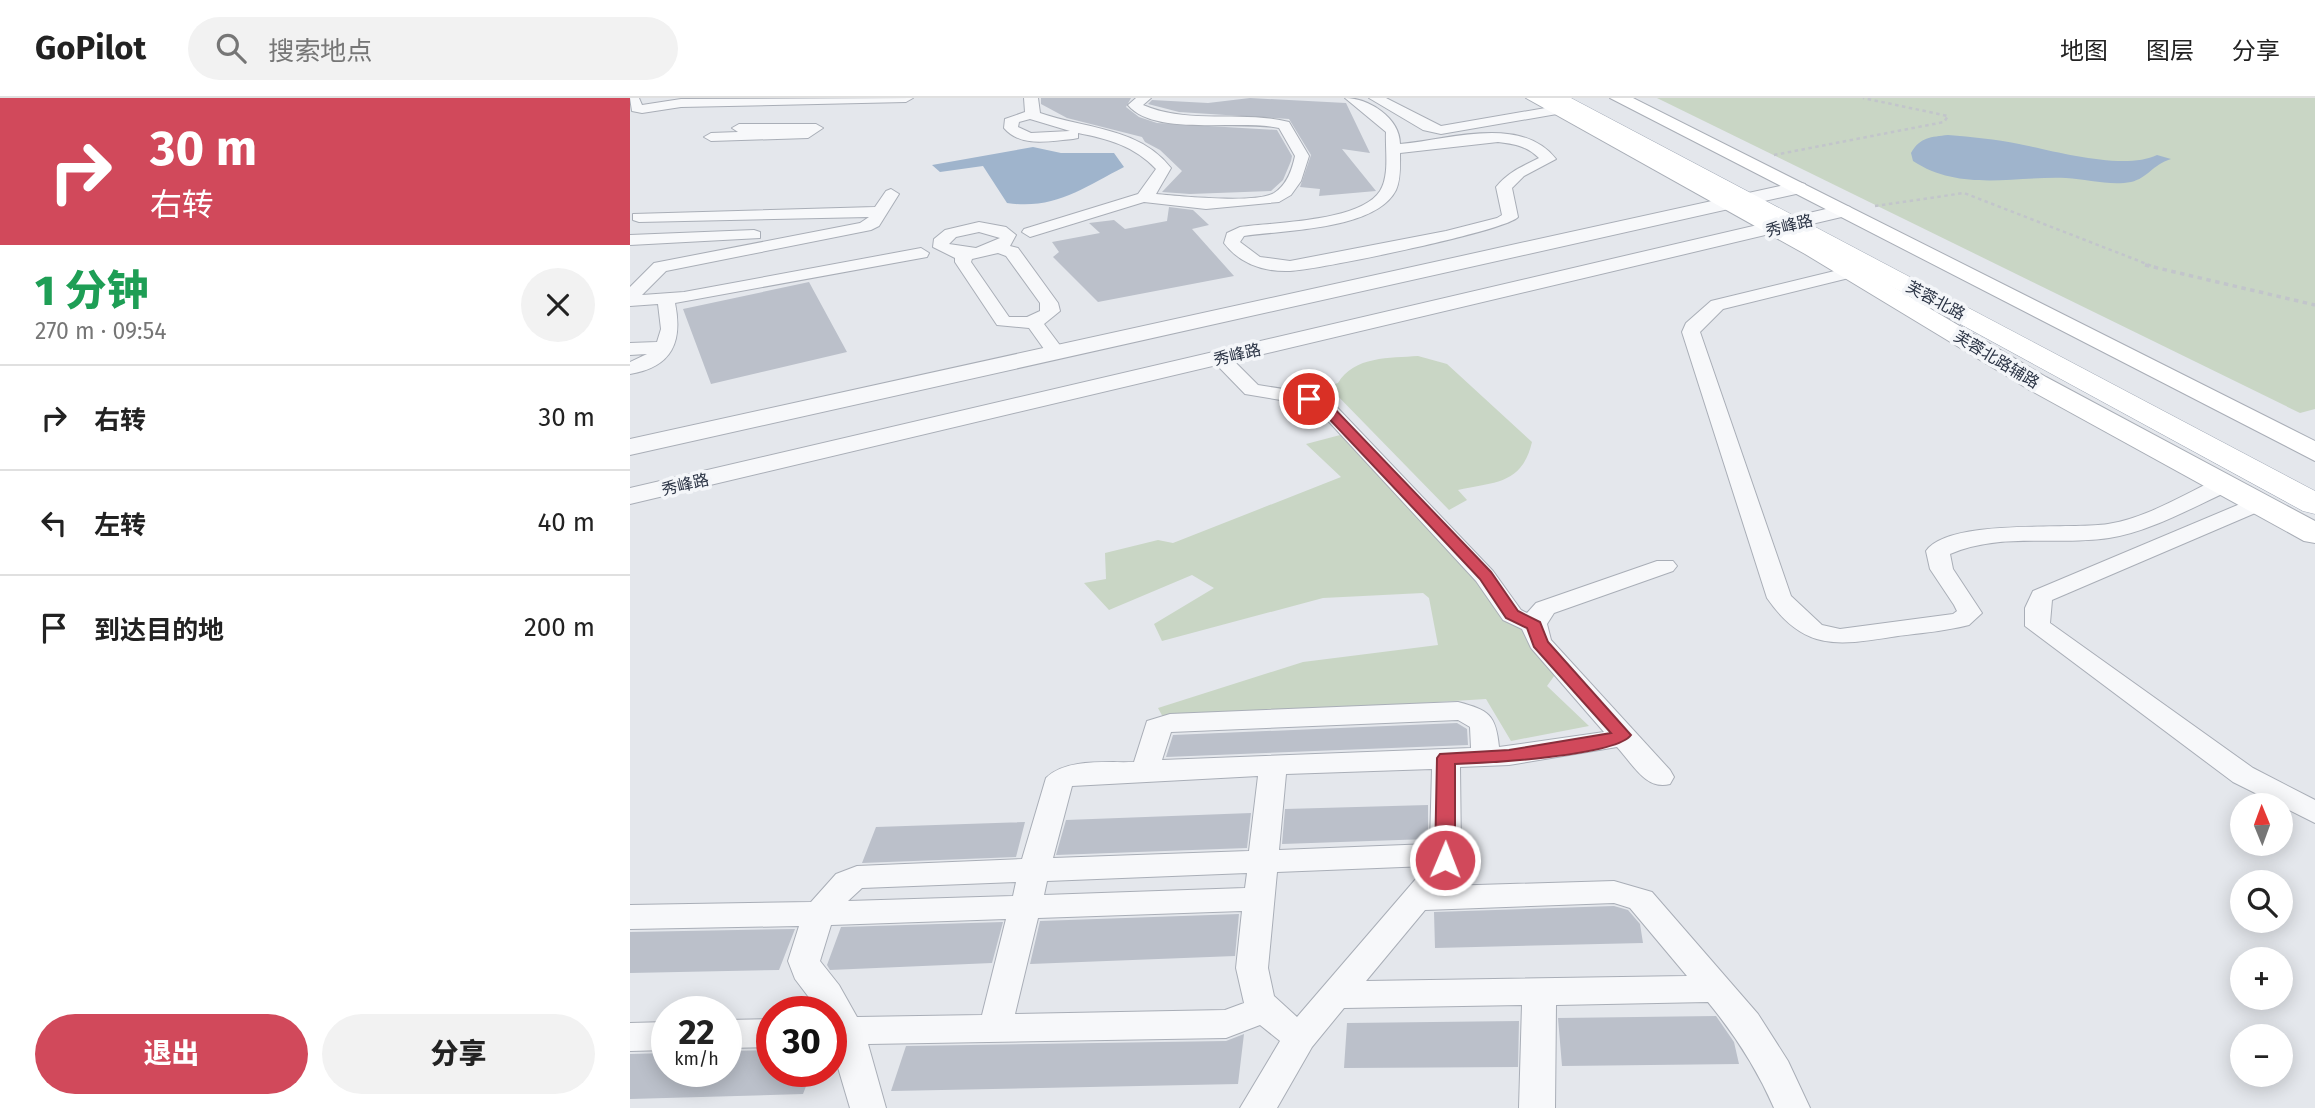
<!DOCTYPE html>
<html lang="zh">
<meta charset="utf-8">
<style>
:root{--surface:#fff;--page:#f2f2f2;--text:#222;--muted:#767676;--line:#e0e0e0;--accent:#d1495b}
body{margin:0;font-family:"Fira Sans","Noto Sans SC",sans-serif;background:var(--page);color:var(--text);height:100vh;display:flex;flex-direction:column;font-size:26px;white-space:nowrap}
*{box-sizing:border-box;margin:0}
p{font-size:23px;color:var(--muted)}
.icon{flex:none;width:38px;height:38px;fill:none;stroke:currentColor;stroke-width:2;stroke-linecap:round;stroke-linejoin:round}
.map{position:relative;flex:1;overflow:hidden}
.details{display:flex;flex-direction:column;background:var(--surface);width:630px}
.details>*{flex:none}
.top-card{background:#d1495b;color:#fff;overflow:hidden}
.needle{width:46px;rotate:359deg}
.controls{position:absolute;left:1600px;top:695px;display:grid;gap:14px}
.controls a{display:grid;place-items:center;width:63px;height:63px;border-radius:50%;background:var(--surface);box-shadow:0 4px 18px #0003;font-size:35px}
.speed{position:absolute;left:21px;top:898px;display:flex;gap:14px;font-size:35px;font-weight:700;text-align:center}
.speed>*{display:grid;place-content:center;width:91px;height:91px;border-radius:50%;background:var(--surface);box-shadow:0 4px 18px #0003;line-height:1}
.speed small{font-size:18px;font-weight:400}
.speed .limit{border:10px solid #d22;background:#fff;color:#111}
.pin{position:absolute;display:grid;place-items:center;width:60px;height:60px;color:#fff;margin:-30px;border:4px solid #fff;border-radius:50%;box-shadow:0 2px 7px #0007}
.me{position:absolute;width:77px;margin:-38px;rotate:1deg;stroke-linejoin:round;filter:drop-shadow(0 0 5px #0008)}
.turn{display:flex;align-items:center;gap:24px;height:147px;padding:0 35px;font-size:32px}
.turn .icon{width:91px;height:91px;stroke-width:2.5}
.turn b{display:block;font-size:49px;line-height:60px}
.round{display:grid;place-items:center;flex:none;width:74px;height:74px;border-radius:37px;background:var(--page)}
.headline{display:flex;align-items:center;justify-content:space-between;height:119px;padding:0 35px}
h1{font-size:42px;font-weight:800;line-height:52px;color:#1e9e55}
.button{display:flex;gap:14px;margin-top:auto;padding:14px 35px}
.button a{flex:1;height:80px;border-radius:42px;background:var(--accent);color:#fff;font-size:28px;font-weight:800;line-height:80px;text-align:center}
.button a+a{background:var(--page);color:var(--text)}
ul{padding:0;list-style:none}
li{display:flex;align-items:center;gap:21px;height:105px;padding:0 35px;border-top:2px solid var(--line)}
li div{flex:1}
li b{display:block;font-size:26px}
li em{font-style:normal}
header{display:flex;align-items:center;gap:42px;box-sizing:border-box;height:98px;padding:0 35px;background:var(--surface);border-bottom:2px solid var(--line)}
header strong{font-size:33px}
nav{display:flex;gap:38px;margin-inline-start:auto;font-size:24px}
.search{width:490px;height:63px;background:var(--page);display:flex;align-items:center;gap:18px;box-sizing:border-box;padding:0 24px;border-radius:38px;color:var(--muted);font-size:26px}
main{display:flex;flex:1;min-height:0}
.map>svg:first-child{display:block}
.green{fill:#c9d6c5}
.water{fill:#9fb4cc}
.building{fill:#bbc0ca}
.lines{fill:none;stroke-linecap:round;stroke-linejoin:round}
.minor-casing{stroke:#a9aeb7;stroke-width:2}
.tertiary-casing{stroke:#a9aeb7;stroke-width:2}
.secondary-casing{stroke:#a9aeb7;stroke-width:2}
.primary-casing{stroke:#a3abb8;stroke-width:1}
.path-far1{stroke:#c2c5cb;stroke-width:2.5;stroke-dasharray:3.5 3.5;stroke-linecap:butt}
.path{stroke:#c2c5cb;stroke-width:3.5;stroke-dasharray:4.5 4.5;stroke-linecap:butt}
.minor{fill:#f7f8fa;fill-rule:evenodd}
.tertiary{fill:#f7f8fa;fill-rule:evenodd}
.secondary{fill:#fff;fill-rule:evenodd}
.primary{fill:#fff;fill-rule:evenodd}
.route{fill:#d1495b;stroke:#882f3b;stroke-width:2}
.labels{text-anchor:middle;stroke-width:7;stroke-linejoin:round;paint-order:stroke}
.far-street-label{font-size:16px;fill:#2b3445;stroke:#f4f6f9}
</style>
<header>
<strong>GoPilot</strong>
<div class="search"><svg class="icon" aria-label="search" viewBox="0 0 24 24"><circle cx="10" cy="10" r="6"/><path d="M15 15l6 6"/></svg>搜索地点</div>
<nav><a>地图</a><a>图层</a><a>分享</a></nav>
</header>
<main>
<section class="details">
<div class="top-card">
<div class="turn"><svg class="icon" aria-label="right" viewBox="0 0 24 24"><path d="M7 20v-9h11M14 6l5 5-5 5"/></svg><div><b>30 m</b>右转</div></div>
</div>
<div class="headline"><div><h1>1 分钟</h1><p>270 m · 09:54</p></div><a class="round"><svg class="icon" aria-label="close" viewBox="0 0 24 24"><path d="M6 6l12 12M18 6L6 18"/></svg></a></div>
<ul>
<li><svg class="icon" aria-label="right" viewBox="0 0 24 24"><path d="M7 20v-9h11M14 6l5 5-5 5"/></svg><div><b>右转</b></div><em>30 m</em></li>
<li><svg class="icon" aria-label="left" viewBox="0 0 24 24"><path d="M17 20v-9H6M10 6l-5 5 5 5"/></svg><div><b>左转</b></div><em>40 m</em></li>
<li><svg class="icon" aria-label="arrive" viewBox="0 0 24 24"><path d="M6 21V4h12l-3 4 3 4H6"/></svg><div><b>到达目的地</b></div><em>200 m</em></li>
</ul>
<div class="button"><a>退出</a><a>分享</a></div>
</section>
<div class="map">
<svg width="1685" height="1010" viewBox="0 0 1685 1010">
<rect width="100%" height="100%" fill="#e4e7ec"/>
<!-- green -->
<path class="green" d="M 1027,0 L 1685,0 L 1685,311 L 1670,315 Z
M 788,258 L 817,266 L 902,344 C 892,387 864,384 828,392 L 837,402 L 819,412 L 698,288 L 708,285 C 724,258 760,260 788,258 Z
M 714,336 L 891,524 L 927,574 L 917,588 L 959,628 L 881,643 L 856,601 L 534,621 L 528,610 L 673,564 L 808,547 L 799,500 L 793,495 L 693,500 L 532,543 L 524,526 L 584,490 L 562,477 L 479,512 L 454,485 L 476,481 L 475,455 L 528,442 L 543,445 L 711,379 L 676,346 Z"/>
<!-- water -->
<path class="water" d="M 1318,37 C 1342,39 1365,41 1389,46 C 1424,53 1494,73 1527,57 L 1541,61 C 1522,67 1518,80 1501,84 C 1480,88 1457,81 1436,80 C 1384,78 1330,94 1283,63 L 1281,55 C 1290,39 1301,39 1318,37 Z
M 403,49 L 431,55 L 484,55 L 494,69 C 453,90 425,112 377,105 L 353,68 L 310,74 L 302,67 Z"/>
<!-- building -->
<path class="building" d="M 411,0 L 501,0 L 496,9 L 509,19 L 527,25 L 647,32 L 662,58 L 661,63 L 653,82 L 641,93 L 560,96 L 532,94 L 552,73 L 530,52 L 515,44 L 512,39 L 437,20 L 411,6 Z
M 620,0 L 716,5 L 740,55 L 712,51 L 746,93 L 689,98 L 690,91 L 670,89 L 681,57 L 659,21 L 549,14 L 518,6 L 522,2 L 578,5 Z
M 539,109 L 563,112 L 579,127 L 562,131 L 604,178 L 468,204 L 423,159 L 429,154 L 422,144 L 470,135 L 459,125 L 484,122 L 495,131 L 537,123 Z
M 179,184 L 217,254 L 81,286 L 53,211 Z
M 827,625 L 837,631 L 838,647 L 536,659 L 543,637 Z
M 798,707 L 798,741 L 652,746 L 655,711 Z
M 621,715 L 617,750 L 426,757 L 436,722 Z
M 395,724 L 386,759 L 232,765 L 246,729 Z
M 984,808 L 998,812 L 1010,826 L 1013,845 L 805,850 L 804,814 Z
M 609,816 L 605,858 L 400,866 L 410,823 Z
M 373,824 L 362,865 L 200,872 L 197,867 L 211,829 Z
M 165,831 L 149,872 L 0,875 L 0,834 Z
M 1086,918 L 1104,944 L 1109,966 L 932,968 L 928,920 Z
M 889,923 L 888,969 L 714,970 L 717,925 Z
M 614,936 L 608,986 L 261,993 L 276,948 L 596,943 Z
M 142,952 L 142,973 L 182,973 L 173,996 L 0,1001 L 0,956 L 37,955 L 37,973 L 96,973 L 96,953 Z"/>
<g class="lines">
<defs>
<path id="minor" d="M 0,0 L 9,0 L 12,7 L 51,1 L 283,0 L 276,4 L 51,9 L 12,15 L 2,13 Z
M 394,0 L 408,0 L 410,15 C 455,31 509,29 541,70 L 526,96 C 550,98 625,106 644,95 C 657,87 662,72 665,58 L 649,30 C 610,21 524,39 498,7 L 506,0 L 521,0 L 513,7 C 559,27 610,12 659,24 L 679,58 L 671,83 L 661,97 L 649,104 L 576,111 L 514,104 L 400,139 L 392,134 L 394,131 L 508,96 L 526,71 C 504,48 479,41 448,35 L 448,40 L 443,41 C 420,43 391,50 374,30 L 375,21 L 395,14 ZM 400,21 L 440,33 L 401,35 L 388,29 L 389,24 Z
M 715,0 C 739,0 770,20 770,46 C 818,42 891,16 926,61 L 894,78 L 882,90 L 888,119 C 876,133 687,172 660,173 C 634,174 610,166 594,145 L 597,135 L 610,129 C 644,124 730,124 750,93 C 760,77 755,51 756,34 ZM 868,44 C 884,46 897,48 909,60 C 893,68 878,74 866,89 L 872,117 L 867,120 L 816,133 L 660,163 L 630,159 L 610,144 L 614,138 C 654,132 746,132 766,92 C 771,81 770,66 770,55 Z
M 739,0 L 756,0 L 811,28 L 927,8 L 934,12 L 927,16 L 811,36 L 793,32 Z
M 109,26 L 186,26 L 193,30 L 178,40 L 81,43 L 74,39 L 81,35 L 108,34 L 102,30 Z
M 261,91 L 269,96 L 249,128 L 241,132 L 36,173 L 12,197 L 54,194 L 291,150 L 299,155 L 297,159 L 45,205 C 53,244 42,269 0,276 L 0,264 L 17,256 L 0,257 L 0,245 L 27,244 L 31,231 L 28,206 L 0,208 L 0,189 L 24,165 L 230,125 L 239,119 L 9,124 L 3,122 L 3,116 L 245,109 L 256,93 Z
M 349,124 L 376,129 L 386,137 L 380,148 L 388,150 L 428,205 L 430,213 L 414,226 L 435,254 L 433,258 L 419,258 L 399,230 L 367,227 L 325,164 L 325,160 L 303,149 L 304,141 L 315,132 ZM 349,134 L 370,140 L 346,150 L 319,146 L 326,139 ZM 368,155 L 376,158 L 410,205 L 410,213 L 397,219 L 379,219 L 341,164 L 342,161 Z
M 124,132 L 130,134 L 130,140 L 0,147 L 0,137 Z
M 1221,169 L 1227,170 L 1230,174 L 1227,178 L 1093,211 L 1070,234 L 1161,498 L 1192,527 L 1210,531 L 1323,516 L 1327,513 L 1324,507 L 1300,471 L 1296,453 C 1319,420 1440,432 1478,426 C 1516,420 1553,397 1587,381 L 1595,379 L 1606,386 L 1603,391 C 1563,409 1522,433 1479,440 C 1425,448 1371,434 1320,456 L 1323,471 L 1352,515 L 1339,527 C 1316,533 1292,535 1268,538 C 1210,547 1175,555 1137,500 L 1052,234 L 1056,225 L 1081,203 Z
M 590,254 L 597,256 L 628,287 L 679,295 L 702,304 L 863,473 L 891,512 L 897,515 L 906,505 L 1027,463 L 1043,463 L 1047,468 L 1043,473 L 924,515 L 917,526 L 921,542 L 1040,672 L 1044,679 L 1040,686 C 1016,693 1002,665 987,649 L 879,667 L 830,669 L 831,756 L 815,788 L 984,783 L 1022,794 L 1128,916 L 1158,963 L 1180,1010 L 1144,1010 C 1127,971 1105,937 1078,904 L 926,907 L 925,1010 L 889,1010 L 892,907 L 714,910 L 682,949 L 647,1010 L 610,1010 L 650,943 L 630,927 L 596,940 L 238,946 L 256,1010 L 220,1010 L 201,946 L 201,914 L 190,914 L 165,881 L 158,863 L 169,828 L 0,831 L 0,807 L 181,804 L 206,776 L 227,768 L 392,761 L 416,680 C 436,660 477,665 504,664 L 517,623 L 540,616 L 828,604 C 859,612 866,617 869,649 L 974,634 L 901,550 L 892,531 L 873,522 L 846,483 L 688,312 L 674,306 L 615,296 L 580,260 ZM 828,622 L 840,629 L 841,650 L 532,662 L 541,634 ZM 802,671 L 800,746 L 649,752 L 656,676 ZM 628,678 L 619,753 L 423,760 L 442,688 ZM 797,768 L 667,919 L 644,898 L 638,870 L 647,774 ZM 617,775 L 615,790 L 414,797 L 417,783 ZM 386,784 L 383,798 L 218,803 L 232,790 ZM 984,805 L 1000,810 L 1057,878 L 736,883 L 795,812 ZM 612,813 L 606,870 L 614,905 L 595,912 L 385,916 L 408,820 ZM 376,821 L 352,917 L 227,919 L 209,887 L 190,863 L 201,827 Z
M 1629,398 L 1640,405 L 1637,410 L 1422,502 L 1420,525 L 1623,670 L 1685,702 L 1685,725 L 1603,684 L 1395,528 L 1395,510 L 1403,493 Z
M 142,921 L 142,949 L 96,950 L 96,922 Z
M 37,924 L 37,952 L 0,953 L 0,925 Z"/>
<path id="tertiary" d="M 1168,84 L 1175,86 L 1177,90 L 1175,94 L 0,357 L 0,341 Z
M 1213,107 L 1220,109 L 1223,113 L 1220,117 L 0,406 L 0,390 Z"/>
<path id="secondary" d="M 896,0 L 918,0 L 1191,146 L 1416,279 L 1685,423 L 1685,445 L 1674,443 L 1398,291 L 1175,156 Z
M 980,0 L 1003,0 L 1685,343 L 1685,363 Z"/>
<path id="primary" d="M 916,0 L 941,0 L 1685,393 L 1685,416 L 1673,413 Z"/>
</defs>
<!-- minor casing -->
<use href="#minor" class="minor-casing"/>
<!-- tertiary casing -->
<use href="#tertiary" class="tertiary-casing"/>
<!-- secondary casing -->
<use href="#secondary" class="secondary-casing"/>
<!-- primary casing -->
<use href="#primary" class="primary-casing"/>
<!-- path-far1 -->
<path class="path-far1" d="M 1144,57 L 1314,24 L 1318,18 L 1233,0
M 1245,108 L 1334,95 L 1522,168"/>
<!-- path -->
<path class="path" d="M 1515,167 L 1685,207"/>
<!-- minor -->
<use href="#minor" class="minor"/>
<!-- tertiary -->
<use href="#tertiary" class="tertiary"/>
<!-- secondary -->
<use href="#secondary" class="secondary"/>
<!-- primary -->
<use href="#primary" class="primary"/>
</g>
<!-- route -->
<path class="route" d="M 679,297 L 700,306 L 861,474 L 888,513 L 910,524 L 918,544 L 1001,637 C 986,658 856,665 825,666 L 825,762 L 815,769 L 805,762 L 807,660 L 810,656 L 879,652 L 981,635 L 904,549 L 897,530 L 876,520 L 850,481 L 690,311 L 674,304 L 674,299 Z"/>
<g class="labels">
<!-- far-street labels -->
<g class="far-street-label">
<text transform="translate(1159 127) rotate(-14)" y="6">秀峰路</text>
<text transform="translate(1306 202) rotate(28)" y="6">芙蓉北路</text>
<text transform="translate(607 256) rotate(-13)" y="6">秀峰路</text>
<text transform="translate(1367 261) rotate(31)" y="6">芙蓉北路辅路</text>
<text transform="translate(55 386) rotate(-13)" y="6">秀峰路</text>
</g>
</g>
</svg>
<div class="controls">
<a><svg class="needle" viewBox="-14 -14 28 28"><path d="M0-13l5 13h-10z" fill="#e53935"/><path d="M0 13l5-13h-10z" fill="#767676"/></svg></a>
<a><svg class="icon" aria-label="search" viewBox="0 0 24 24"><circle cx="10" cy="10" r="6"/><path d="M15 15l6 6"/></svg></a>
<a>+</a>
<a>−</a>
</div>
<div class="speed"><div>22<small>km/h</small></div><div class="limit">30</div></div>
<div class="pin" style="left:679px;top:301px;background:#d93025"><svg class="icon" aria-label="arrive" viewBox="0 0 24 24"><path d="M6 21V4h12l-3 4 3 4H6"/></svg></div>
<svg class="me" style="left:815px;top:762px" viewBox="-20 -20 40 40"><circle r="17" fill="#d1495b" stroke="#fff" stroke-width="3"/><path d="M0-11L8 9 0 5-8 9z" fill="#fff"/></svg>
</div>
</main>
